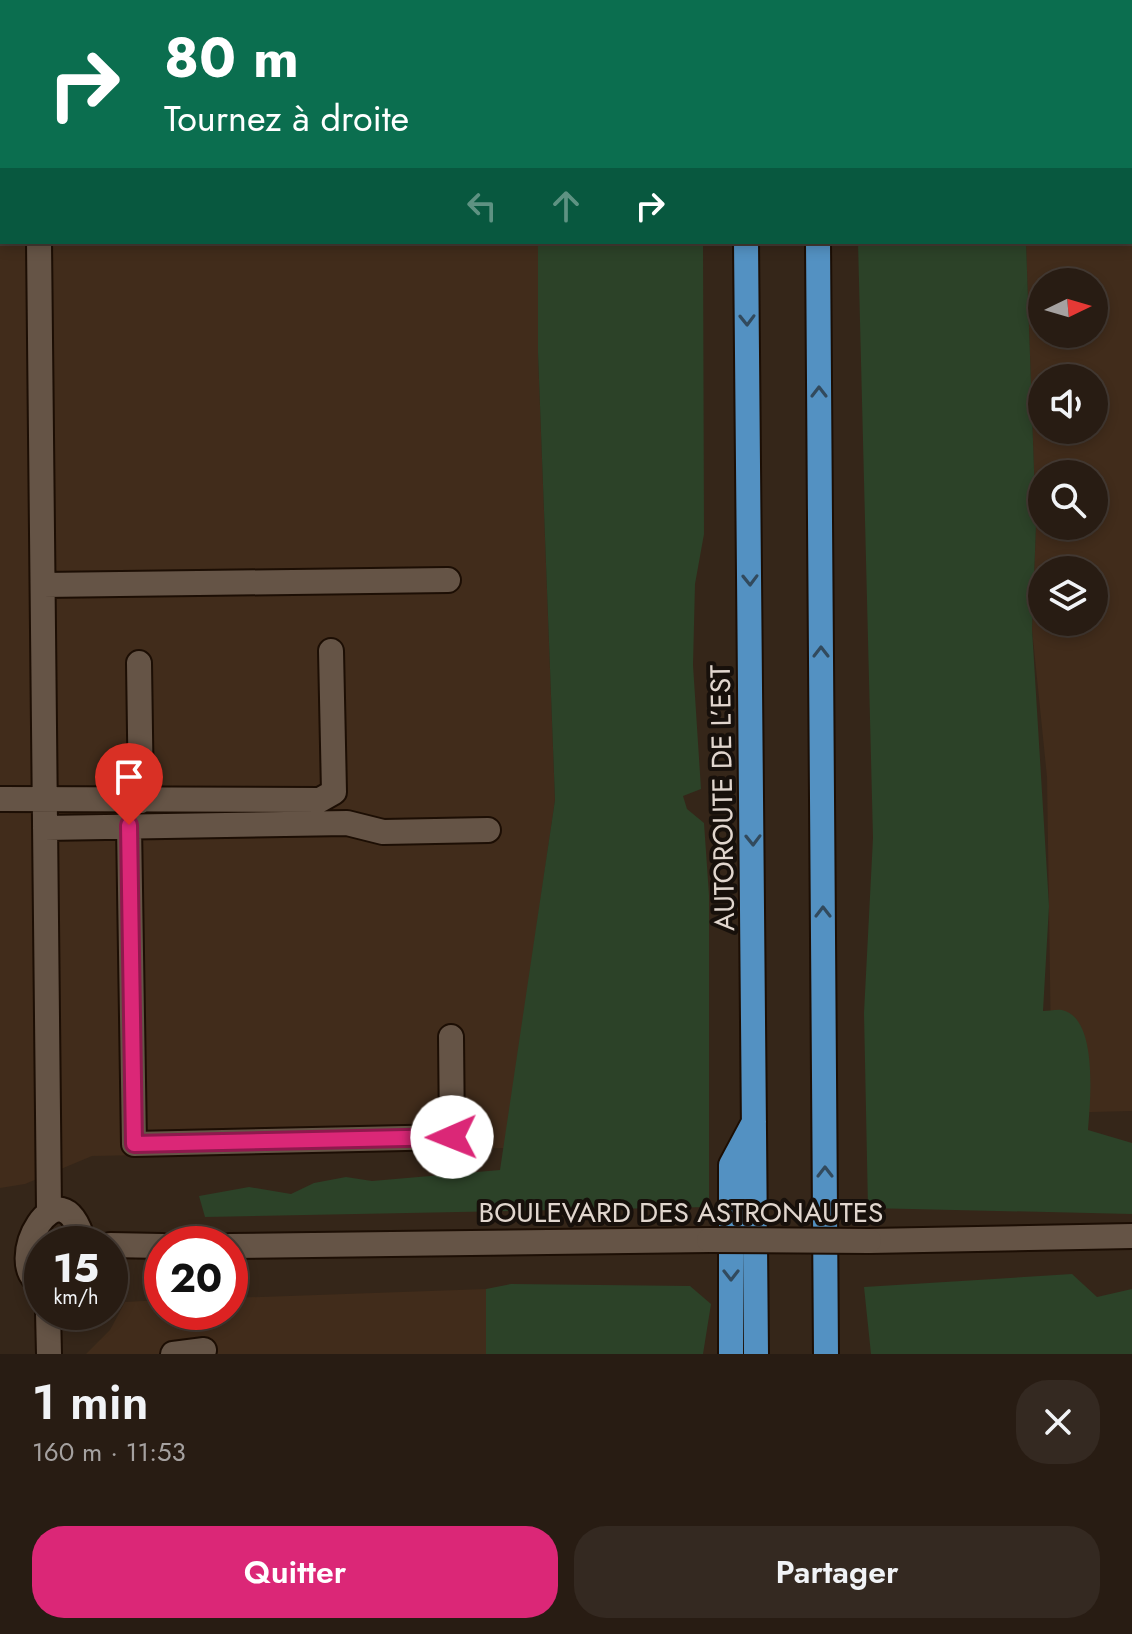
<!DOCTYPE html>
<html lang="fr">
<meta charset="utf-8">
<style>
:root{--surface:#281c13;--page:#342921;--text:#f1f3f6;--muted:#a5a1a0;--line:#443a33;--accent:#db2777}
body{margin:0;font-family:Jost,sans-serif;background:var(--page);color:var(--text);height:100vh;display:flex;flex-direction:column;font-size:30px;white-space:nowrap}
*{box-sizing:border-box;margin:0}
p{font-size:26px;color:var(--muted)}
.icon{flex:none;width:44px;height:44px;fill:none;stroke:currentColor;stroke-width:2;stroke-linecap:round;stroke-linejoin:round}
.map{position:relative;height:1354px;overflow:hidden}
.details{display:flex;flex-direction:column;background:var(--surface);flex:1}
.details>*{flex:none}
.banner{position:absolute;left:0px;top:0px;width:1132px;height:244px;box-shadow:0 4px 12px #0003,0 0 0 2px var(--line);background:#0b6e4f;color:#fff;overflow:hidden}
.needle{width:52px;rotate:85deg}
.fabs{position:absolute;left:1028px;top:268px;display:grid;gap:16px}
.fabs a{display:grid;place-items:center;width:80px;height:80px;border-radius:50%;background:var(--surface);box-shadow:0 4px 12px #0003,0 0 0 2px var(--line);font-size:40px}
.speed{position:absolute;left:24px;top:1226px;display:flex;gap:16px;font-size:40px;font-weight:700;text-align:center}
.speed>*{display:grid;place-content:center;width:104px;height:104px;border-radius:50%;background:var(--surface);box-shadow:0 4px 12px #0003,0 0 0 2px var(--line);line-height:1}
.speed small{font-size:20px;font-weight:400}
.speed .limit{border:12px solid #d22;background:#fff;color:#111}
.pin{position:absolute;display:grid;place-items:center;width:68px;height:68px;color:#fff;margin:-82px -34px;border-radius:50% 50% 50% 0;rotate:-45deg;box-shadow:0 0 8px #0007}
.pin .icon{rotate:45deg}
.me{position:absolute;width:88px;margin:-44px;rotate:269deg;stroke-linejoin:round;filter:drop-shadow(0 0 6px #0008)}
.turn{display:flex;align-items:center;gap:28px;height:168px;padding:0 32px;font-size:36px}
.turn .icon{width:104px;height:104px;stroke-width:2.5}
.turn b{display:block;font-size:56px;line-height:68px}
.lanes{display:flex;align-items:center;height:76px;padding:0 32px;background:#0003;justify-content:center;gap:40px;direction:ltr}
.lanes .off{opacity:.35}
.round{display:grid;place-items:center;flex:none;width:84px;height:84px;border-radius:32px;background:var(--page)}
.summary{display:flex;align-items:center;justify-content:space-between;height:136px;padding:0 32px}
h1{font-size:48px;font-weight:600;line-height:60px}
.button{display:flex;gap:16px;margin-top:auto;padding:16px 32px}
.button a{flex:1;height:92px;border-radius:32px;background:var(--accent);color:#fff;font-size:32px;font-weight:600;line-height:92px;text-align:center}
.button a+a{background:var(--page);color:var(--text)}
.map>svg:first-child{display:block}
.built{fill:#412c1b;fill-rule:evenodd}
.green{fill:#2c4228}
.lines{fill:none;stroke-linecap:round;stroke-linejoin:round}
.minor-casing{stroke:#1c0e04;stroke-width:28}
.highway-casing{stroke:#1c0e04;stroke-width:28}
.minor{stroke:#655446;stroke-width:24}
.highway{stroke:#5391c2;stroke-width:24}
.minor-bridge-casing{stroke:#1c0e04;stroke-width:28;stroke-linecap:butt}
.minor-bridge{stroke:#655446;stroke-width:24}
.oneway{stroke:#324a5d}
.route-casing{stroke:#8e194d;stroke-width:20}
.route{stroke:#db2777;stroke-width:14}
.labels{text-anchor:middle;stroke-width:8;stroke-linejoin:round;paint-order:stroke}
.street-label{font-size:28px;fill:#e1d6ce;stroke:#17100b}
</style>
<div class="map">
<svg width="1132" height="1354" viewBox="0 0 1132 1354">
<rect width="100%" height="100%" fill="#352619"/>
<!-- built -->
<path class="built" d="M 0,0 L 539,0 L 2,2 L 2,242 L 538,242 L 538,353 L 555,800 L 505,1148 L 92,1156 L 25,1184 L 0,1188 Z
M 1024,0 L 1132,0 L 1132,1111 L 1052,1113 L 1047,777 L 1032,629 L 1036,526 L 1026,242 L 1130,242 L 1130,2 ZM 1042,282 L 1094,282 L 1094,334 L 1042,334 ZM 1042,378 L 1094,378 L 1094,430 L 1042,430 ZM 1042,474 L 1094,474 L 1094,526 L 1042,526 ZM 1042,570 L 1094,570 L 1094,622 L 1042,622 Z
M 486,1289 L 486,1354 L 86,1354 L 110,1330 L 125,1302 L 162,1300 L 162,1312 L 230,1312 L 230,1298 Z"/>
<!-- green -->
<path class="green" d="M 538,242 L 703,242 L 704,534 L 695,584 L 693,665 L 701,789 L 683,796 L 687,809 L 704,823 L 709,895 L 709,1207 L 205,1217 L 199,1196 L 249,1187 L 291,1194 L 314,1183 L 346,1177 L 372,1181 L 500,1170 L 555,800 L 538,353 Z
M 858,242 L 1026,242 L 1036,526 L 1032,629 L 1049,906 L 1043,1011 C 1048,1011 1057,1009 1062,1010 C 1099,1018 1090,1103 1088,1130 L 1132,1143 L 1132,1214 L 868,1208 L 864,1013 L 873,838 Z
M 1072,1274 L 1097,1297 L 1132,1289 L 1132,1354 L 871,1354 L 864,1287 Z
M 511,1284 L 690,1286 L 711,1304 L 703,1354 L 486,1354 L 486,1289 Z"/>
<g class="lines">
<defs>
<path id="minor" d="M 37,0 L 37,2
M 39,242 L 49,1211
M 43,585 L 448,580
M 139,663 L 141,801
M 0,799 L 320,800 L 334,792 L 331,651
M 129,825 L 134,1144 L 452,1137 L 451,1037
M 45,828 L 347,823 L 383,832 L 488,830
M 869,1241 L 1132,1236
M 110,1245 L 162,1246
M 230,1246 L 709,1240
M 42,1284 C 0,1267 61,1154 84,1244
M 48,1312 L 49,1354
M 173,1354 L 204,1350"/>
<path id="highway" d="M 743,0 L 743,2
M 816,0 L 816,2
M 746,242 L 756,1354
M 818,242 L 826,1354
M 731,1354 L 731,1165 L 754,1122"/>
</defs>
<!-- minor casing -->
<use href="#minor" class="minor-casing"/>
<!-- highway casing -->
<use href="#highway" class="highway-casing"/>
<!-- minor -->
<use href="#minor" class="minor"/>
<!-- highway -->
<use href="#highway" class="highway"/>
<defs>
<path id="minor-bridge" d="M 709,1240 L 869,1241"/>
</defs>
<!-- minor-bridge casing -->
<use href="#minor-bridge" class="minor-bridge-casing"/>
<!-- minor-bridge -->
<use href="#minor-bridge" class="minor-bridge"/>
</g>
<!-- one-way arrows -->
<defs><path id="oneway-chevron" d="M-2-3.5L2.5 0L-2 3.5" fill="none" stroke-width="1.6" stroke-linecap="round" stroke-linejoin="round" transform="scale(2)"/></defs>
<g class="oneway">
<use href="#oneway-chevron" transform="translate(747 320) rotate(89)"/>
<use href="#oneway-chevron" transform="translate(819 392) rotate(-90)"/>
<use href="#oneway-chevron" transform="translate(750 580) rotate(89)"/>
<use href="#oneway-chevron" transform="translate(821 652) rotate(-90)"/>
<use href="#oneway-chevron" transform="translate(753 840) rotate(89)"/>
<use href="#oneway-chevron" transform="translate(823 912) rotate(-90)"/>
<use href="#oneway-chevron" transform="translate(825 1172) rotate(-90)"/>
<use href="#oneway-chevron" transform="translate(731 1275) rotate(90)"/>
</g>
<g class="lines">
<defs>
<path id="route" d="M 129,825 L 134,1144 L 452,1137"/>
</defs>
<!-- route casing -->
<use href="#route" class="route-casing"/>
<!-- route -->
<use href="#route" class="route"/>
</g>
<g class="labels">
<!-- street labels -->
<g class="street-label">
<text transform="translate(722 798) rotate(-91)" y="10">AUTOROUTE DE L’EST</text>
<text x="681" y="1222">BOULEVARD DES ASTRONAUTES</text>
</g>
</g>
</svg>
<div class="fabs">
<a><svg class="needle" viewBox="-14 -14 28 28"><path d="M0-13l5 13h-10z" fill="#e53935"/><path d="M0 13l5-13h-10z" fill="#a5a1a0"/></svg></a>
<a><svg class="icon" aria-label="sound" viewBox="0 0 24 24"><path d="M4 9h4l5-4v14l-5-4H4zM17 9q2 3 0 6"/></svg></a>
<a><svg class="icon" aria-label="search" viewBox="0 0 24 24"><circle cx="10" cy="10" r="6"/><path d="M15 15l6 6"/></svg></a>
<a><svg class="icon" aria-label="layers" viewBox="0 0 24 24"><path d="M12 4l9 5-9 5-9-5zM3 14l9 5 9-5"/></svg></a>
</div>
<div class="speed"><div>15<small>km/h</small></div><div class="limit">20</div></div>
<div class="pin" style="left:129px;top:825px;background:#d93025"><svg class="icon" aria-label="arrive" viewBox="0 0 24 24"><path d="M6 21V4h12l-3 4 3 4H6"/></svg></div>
<svg class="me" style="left:452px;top:1137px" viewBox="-20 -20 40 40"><circle r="19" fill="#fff"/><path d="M0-13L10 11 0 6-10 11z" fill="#db2777"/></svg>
<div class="banner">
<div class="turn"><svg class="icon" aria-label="right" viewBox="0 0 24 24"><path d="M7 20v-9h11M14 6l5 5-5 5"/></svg><div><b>80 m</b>Tournez à droite</div></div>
<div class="lanes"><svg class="icon off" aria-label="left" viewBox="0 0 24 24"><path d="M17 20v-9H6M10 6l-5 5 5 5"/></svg><svg class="icon off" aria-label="ahead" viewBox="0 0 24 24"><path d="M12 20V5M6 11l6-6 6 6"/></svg><svg class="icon" aria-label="right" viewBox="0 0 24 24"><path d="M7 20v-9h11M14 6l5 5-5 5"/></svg></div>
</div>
</div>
<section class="details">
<div class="summary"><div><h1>1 min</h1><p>160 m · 11:53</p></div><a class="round"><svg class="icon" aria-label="close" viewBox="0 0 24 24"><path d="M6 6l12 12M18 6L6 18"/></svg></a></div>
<div class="button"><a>Quitter</a><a>Partager</a></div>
</section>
